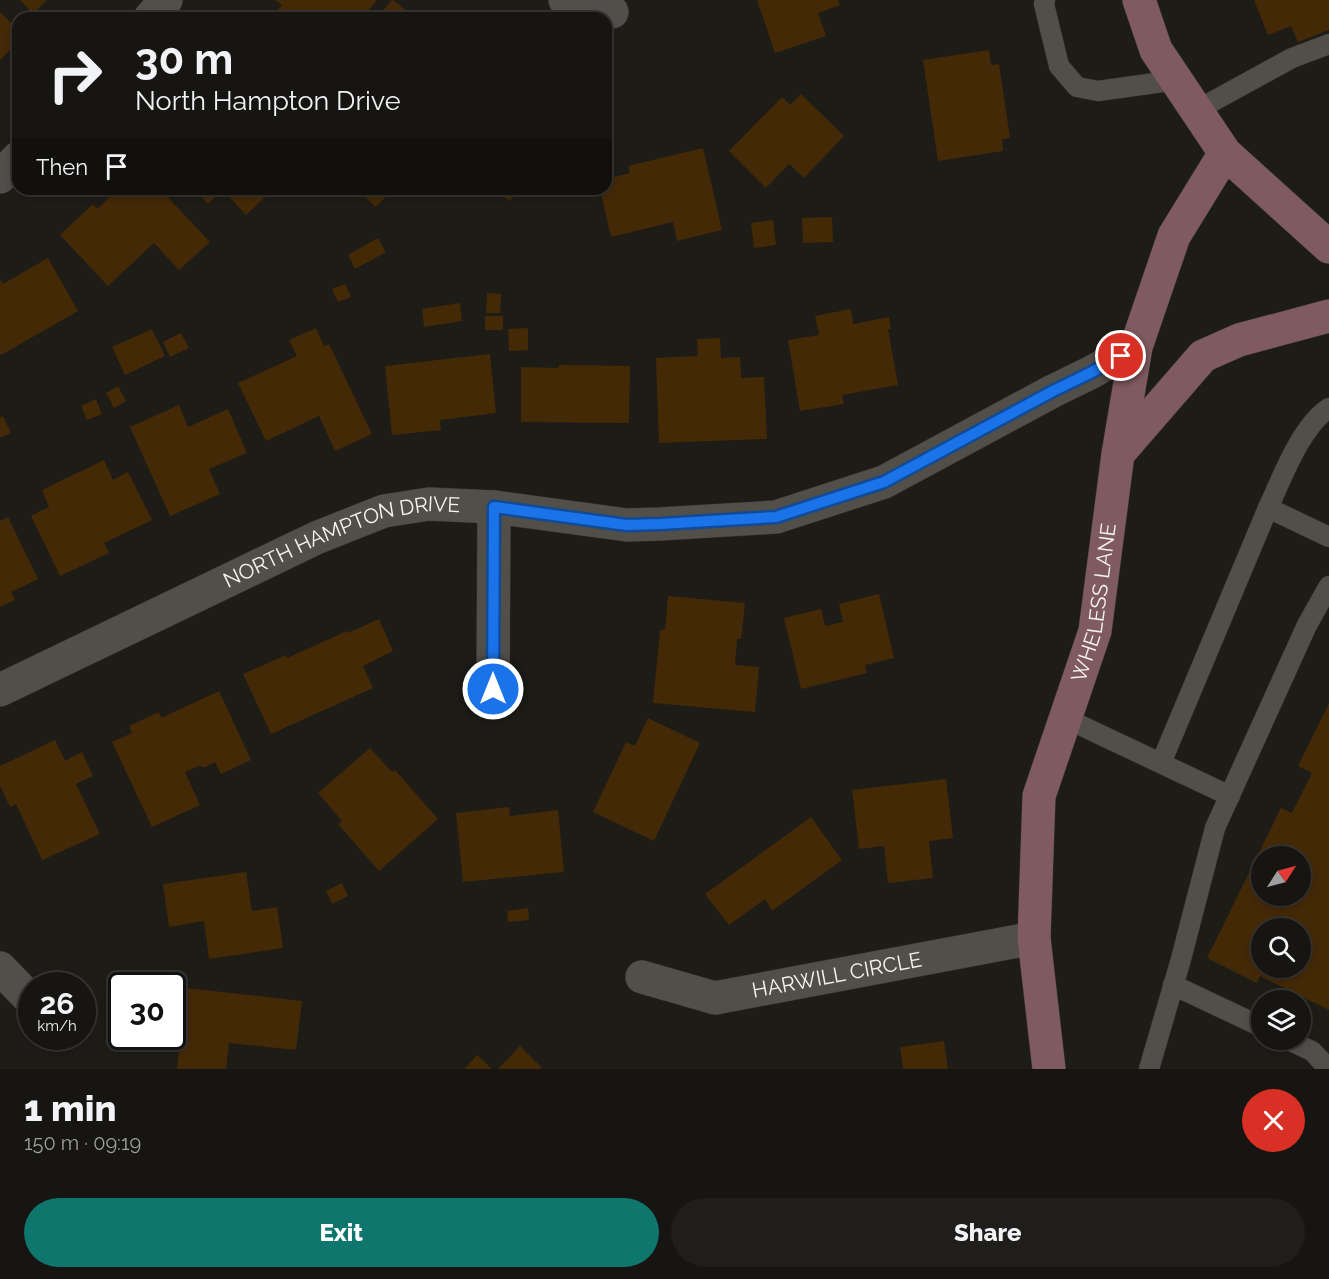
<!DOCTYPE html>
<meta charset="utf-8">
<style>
:root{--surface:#161511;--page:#1f1e1a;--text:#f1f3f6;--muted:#9e9f9f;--line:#353431;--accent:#0f766e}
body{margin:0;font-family:Raleway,sans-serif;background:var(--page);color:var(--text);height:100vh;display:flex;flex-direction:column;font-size:22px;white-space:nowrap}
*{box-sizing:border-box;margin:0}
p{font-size:20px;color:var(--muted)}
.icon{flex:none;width:33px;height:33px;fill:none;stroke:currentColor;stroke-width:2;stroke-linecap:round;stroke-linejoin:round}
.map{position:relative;height:1069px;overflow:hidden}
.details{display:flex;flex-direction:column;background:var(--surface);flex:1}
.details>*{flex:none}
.banner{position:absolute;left:12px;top:12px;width:600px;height:183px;border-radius:18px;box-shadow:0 3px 9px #0003,0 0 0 2px var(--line);background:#161511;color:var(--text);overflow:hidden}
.needle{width:39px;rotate:54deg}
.tools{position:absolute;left:1251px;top:846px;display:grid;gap:12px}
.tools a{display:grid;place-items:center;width:60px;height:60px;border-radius:50%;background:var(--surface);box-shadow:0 3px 9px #0003,0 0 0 2px var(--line);font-size:30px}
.speed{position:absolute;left:18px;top:972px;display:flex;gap:12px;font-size:30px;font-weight:700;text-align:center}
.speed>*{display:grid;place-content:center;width:78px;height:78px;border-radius:50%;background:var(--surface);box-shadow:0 3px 9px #0003,0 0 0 2px var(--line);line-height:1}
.speed small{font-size:15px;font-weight:400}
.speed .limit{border:3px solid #111;border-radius:9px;background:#fff;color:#111}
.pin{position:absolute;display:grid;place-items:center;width:51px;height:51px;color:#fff;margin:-26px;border:3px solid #fff;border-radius:50%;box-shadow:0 2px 6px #0007}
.me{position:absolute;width:66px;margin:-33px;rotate:0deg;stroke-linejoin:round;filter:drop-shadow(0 0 4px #0008)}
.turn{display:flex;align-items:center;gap:21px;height:126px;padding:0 24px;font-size:27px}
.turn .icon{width:78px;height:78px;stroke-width:2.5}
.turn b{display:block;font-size:42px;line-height:51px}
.then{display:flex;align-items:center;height:57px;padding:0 24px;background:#0003;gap:12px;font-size:22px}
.round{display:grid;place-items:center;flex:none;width:63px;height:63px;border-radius:32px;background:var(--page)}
.overview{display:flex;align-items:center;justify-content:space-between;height:102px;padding:0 24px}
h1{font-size:36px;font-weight:800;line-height:45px}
.button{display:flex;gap:12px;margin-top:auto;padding:12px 24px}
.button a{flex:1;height:69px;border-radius:36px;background:var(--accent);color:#fff;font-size:24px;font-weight:800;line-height:69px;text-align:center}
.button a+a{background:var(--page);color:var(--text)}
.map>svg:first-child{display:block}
.building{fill:#442907;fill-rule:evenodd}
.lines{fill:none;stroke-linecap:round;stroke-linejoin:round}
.lane-casing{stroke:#373533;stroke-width:21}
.street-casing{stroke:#373533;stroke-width:34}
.secondary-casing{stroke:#373533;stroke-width:34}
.lane{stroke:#524f49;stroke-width:20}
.street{stroke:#524f49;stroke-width:33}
.secondary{stroke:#7f5a5f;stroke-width:33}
.route-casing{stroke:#114b97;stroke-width:15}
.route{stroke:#1a73e8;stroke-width:10}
.labels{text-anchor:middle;stroke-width:6;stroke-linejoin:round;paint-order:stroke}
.street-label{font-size:21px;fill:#f5f3ef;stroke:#15130e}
</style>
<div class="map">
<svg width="1329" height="1069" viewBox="0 0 1329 1069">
<rect width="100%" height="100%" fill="#1e1c17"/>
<!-- building -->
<path class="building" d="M 20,0 L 47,0 L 33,14 Z
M 275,0 L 377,0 L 362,18 L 275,18 L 273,16 L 282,5 Z
M 392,0 L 393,0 L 416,18 L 377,18 Z
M 757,0 L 838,0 L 840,5 L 818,13 L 826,36 L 775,53 Z
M 1254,0 L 1329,0 L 1329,30 L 1298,42 L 1291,26 L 1268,35 Z
M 0,12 L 18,30 L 18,42 L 0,60 Z
M 989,50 L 991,65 L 999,64 L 1010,138 L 1002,139 L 1003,151 L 938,161 L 923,60 Z
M 801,94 L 844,136 L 804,178 L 789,164 L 766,188 L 729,151 L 782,97 L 790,105 Z
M 703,148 L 722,230 L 677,241 L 673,222 L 611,237 L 600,189 L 606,189 L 606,179 L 630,173 L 628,166 Z
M 118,189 L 160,189 L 210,242 L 179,270 L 154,243 L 108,286 L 60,235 L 93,204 L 97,209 Z
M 194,189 L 274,189 L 246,215 L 223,190 L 208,204 Z
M 364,189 L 391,189 L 392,191 L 375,207 L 361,192 Z
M 493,189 L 518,189 L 510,201 Z
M 832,217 L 833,242 L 803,243 L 802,218 Z
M 773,220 L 776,245 L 754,248 L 751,223 Z
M 378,238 L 386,252 L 355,269 L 348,255 Z
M 48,258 L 78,311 L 1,355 L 0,353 L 0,279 L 3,284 Z
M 345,284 L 351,297 L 338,302 L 332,289 Z
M 487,293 L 501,294 L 500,313 L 486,313 Z
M 460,303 L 462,321 L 424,327 L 422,309 Z
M 851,309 L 853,324 L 889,317 L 891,329 L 888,329 L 898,385 L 842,395 L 844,404 L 800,411 L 788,340 L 819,335 L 815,316 Z
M 485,316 L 503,316 L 503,330 L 485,330 Z
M 316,328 L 324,346 L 329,344 L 372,434 L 335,451 L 319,416 L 266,441 L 238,383 L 297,356 L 289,340 Z
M 528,328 L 528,350 L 509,351 L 508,329 Z
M 152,329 L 165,356 L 125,375 L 112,347 Z
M 181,333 L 189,348 L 170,357 L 163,342 Z
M 720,338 L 721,358 L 740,357 L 741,378 L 764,377 L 767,439 L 659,443 L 656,358 L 698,356 L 697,339 Z
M 490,354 L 496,413 L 440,420 L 441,430 L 392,435 L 385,366 Z
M 559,365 L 630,366 L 629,423 L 521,422 L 521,367 L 558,368 Z
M 118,386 L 126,401 L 114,408 L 106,393 Z
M 96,399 L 102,414 L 87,420 L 81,406 Z
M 179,405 L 188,427 L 228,409 L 247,453 L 209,469 L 220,494 L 170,516 L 130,427 Z
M 3,416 L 11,433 L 0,438 L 0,418 Z
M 104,460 L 113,480 L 128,472 L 152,520 L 104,543 L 109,553 L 60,576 L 31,516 L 49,507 L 42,490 Z
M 8,517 L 38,579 L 11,592 L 15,600 L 0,607 L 0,521 Z
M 879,594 L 894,658 L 865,665 L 867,673 L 801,689 L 784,618 L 821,609 L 825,626 L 843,622 L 839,604 Z
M 668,596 L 745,603 L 741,639 L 737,639 L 735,665 L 759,667 L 755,712 L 653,703 L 660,630 L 665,630 Z
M 379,619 L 393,651 L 363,666 L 373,688 L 271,734 L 243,674 L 286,655 L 287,658 L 347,631 L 348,633 Z
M 219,691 L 251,760 L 221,774 L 215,762 L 205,767 L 199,766 L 185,772 L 200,805 L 152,827 L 112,742 L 132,733 L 129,726 L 159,712 L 161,718 Z
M 1329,703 L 1329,1010 L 1260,976 L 1257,983 L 1207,958 L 1281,808 L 1292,813 L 1312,773 L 1298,766 ZM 1262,856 L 1300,856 L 1300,896 L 1262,896 ZM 1262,928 L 1300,928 L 1300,968 L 1262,968 Z
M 648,718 L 700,743 L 654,841 L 593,812 L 626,742 L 635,746 Z
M 55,740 L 65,761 L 82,752 L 93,776 L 76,784 L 100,834 L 42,860 L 16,804 L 10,807 L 0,786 L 0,766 Z
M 370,748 L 392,772 L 395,770 L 438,819 L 379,871 L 338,824 L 342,821 L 318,793 Z
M 946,779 L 953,838 L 929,841 L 933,878 L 888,883 L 884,846 L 859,849 L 852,790 Z
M 509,807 L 510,816 L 558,810 L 564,872 L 463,882 L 456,813 Z
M 811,817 L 842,860 L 772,911 L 765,899 L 729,925 L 705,894 Z
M 246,872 L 252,911 L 277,907 L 283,948 L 209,959 L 204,921 L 169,927 L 163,884 Z
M 342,883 L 348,896 L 332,904 L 326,891 Z
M 528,908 L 529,920 L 508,922 L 507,911 Z
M 186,988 L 302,1001 L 296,1050 L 229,1043 L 226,1069 L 177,1069 Z
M 944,1041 L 948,1069 L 903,1069 L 900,1047 Z
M 520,1046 L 543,1069 L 498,1069 Z
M 477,1055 L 492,1069 L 464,1069 Z"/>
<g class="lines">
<defs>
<path id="lane" d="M 1045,0 L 1044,4 L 1059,66 L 1077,87 L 1098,91 L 1177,80
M 1197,110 L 1292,58 L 1329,44
M 1268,508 C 1282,478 1301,426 1329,408
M 1065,718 L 1230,796
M 1161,763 L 1268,508 L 1329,537
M 1173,985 L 1262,1027
M 1288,1040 L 1312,1051 L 1329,1069
M 1149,1069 L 1181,959 L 1215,828 L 1307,625 L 1329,586"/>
<g id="street">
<path d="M 565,0 L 612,12"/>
<path d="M 150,18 L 166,0"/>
<path d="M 0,177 L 18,158"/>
<path d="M 493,689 L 494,507"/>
<path id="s1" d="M 0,690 L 316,538 L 384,511 L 429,504 L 494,507 L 627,525 L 660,524 L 776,517 L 884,482 L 1053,391 L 1090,373 L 1136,347"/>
<path d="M 0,968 L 32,1001"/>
<path id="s2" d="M 642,977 L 715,998 L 1034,938"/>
</g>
<g id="secondary">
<path d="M 1139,0 L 1156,50 L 1225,153 L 1329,247"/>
<path d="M 1118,454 L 1203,356 L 1239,340 L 1329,316"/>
<path id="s3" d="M 1049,1069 L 1034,938 L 1039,796 L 1095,631 L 1118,454 L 1136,347 L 1174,236 L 1225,153"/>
</g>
</defs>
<!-- lane casing -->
<use href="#lane" class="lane-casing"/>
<!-- street casing -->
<use href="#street" class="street-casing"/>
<!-- secondary casing -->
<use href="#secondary" class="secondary-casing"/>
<!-- lane -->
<use href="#lane" class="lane"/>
<!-- street -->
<use href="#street" class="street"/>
<!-- secondary -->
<use href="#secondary" class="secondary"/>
</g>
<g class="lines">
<defs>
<path id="route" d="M 493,689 L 494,507 L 627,525 L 660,524 L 776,517 L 884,482 L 1053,391 L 1090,373 L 1121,356"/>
</defs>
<!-- route casing -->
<use href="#route" class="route-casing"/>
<!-- route -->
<use href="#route" class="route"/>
</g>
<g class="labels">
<!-- street labels -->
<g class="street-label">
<text dy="7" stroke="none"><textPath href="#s1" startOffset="375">NORTH HAMPTON DRIVE</textPath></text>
<text dy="7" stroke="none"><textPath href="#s3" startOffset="476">WHELESS LANE</textPath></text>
<text dy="7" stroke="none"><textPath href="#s2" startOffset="200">HARWILL CIRCLE</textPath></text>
</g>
</g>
</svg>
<div class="tools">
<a><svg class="needle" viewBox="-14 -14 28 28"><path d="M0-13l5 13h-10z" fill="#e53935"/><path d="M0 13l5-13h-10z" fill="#9e9f9f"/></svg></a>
<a><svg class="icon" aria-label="search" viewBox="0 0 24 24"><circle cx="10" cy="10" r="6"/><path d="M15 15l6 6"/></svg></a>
<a><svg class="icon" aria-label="layers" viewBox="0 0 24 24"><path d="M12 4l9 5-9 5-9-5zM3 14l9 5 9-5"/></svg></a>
</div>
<div class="speed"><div>26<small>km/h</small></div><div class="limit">30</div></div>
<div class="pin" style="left:1121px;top:356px;background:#d93025"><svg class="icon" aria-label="arrive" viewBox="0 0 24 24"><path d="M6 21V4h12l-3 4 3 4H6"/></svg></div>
<svg class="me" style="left:493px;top:689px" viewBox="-20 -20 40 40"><circle r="17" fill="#1a73e8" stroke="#fff" stroke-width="3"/><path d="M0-11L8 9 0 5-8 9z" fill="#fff"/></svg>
<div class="banner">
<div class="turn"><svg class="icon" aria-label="right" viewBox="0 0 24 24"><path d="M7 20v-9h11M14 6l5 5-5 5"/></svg><div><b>30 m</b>North Hampton Drive</div></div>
<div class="then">Then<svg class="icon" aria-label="arrive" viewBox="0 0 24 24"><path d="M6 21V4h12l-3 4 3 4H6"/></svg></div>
</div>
</div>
<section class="details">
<div class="overview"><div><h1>1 min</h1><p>150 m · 09:19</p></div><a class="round" style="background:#d93025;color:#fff"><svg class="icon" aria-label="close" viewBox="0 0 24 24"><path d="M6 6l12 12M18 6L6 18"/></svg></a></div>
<div class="button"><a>Exit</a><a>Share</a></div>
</section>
